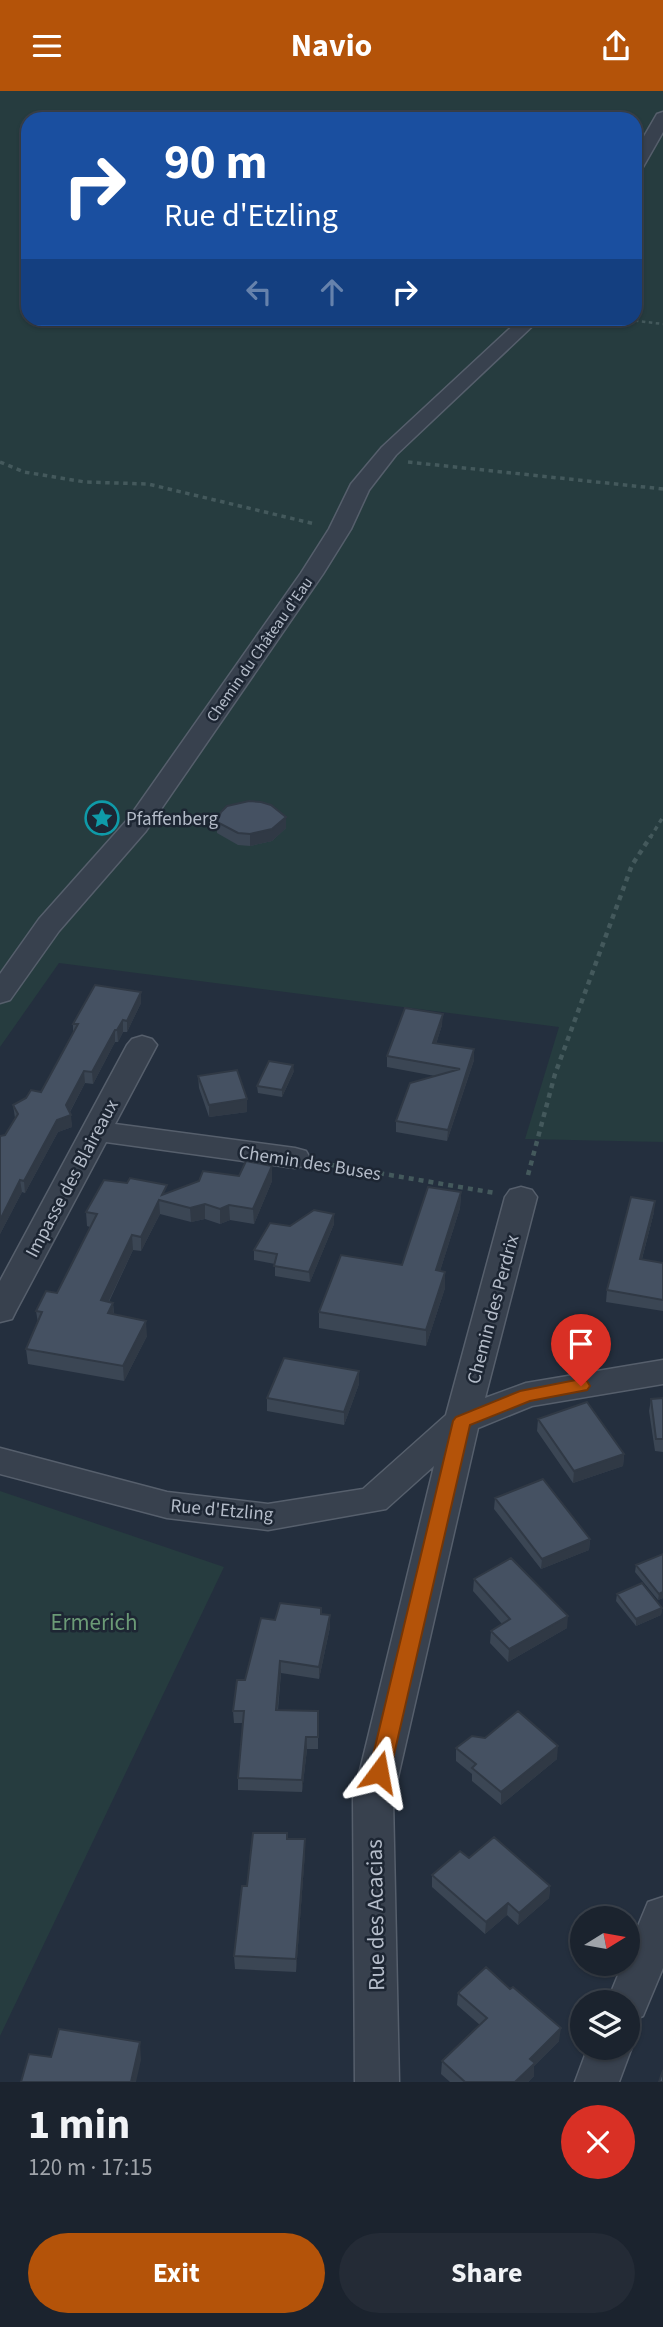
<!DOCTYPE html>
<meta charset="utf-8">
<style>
:root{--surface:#1b232e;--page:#242b36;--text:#f1f3f6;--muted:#a0a4aa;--line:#39404a;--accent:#b45309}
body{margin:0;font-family:"Source Sans 3",sans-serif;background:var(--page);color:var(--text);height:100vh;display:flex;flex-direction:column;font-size:26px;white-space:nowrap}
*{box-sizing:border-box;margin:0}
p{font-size:23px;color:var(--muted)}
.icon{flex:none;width:38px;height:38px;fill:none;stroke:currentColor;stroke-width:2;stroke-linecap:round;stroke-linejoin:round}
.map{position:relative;height:1991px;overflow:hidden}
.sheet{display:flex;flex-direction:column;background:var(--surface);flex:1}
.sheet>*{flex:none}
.top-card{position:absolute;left:21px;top:21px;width:621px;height:214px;border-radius:21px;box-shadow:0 2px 5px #0004,0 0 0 2px var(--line);background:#1a4fa0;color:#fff;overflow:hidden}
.needle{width:46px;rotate:79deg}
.controls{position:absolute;left:570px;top:1815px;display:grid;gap:14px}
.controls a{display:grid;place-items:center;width:70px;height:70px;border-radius:50%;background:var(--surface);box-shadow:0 2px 5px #0004,0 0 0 2px var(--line);font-size:35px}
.pin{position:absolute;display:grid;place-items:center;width:60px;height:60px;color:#fff;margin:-72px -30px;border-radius:50% 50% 50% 0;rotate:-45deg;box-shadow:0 0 7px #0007}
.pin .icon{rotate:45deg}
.me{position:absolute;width:77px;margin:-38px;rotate:13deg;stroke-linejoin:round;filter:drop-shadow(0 0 5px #0008)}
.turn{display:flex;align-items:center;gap:24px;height:147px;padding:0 28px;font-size:32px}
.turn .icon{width:91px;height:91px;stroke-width:2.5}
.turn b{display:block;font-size:49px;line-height:60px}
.lanes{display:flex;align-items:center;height:66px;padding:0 28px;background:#0003;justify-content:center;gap:35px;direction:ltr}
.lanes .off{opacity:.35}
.round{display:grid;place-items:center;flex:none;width:74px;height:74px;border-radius:37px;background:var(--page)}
.headline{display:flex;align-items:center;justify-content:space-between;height:119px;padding:0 28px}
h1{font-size:42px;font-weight:700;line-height:52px}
.action{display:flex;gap:14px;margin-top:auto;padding:14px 28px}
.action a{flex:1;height:80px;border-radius:42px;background:var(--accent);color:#fff;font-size:28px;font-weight:700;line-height:80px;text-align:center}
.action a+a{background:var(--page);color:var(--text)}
header{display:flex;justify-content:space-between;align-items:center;height:91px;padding:0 28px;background:var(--accent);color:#fff;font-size:32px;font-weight:700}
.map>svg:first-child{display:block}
.green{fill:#263c3f;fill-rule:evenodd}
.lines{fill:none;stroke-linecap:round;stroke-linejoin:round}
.minor-casing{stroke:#565f6c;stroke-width:3}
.path-far2{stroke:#44595c;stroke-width:2.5;stroke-dasharray:3.5 3.5;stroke-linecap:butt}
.path-far1{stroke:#44595c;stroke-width:3.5;stroke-dasharray:4.5 4.5;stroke-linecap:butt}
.path{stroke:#44595c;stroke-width:4.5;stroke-dasharray:5 5;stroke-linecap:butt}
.minor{fill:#38414e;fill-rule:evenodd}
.wall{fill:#3b4654}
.shaded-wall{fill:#303945}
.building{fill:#455162;stroke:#303945;stroke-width:2}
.route{fill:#b45309;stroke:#753606;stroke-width:2}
.labels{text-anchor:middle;stroke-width:5;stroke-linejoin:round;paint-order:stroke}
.far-street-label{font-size:16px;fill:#b4bcc9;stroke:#1d2633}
.poi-label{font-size:19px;fill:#b4bcc9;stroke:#1d2633;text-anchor:start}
.street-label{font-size:19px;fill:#b4bcc9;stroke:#1d2633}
.near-park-label{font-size:23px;fill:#6b9a76;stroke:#1d2633}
.near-street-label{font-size:23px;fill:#b4bcc9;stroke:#1d2633}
</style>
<header><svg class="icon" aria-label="menu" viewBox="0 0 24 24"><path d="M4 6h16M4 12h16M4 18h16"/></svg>Navio<svg class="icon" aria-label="share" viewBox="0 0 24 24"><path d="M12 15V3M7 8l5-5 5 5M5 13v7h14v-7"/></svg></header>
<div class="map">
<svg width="663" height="1991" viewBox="0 0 663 1991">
<rect width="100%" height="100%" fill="#242f3e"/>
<!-- green -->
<path class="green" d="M 0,0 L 663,0 L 663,1051 L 525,1048 L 559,936 L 59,872 L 0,956 ZM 28,28 L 635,28 L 635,228 L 28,228 Z
M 0,1400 L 224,1476 L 0,1945 Z"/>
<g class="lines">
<defs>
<path id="minor" d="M 663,21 L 663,41 L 643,76 L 635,81 L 635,61 L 657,23 Z
M 520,228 L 540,228 L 396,364 L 369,399 L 351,438 L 323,483 L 146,740 L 59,840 L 10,909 L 0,912 L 0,883 L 39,828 L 128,728 L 301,482 L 329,438 L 351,393 L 382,356 Z
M 142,945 L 152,948 L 157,954 L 115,1033 L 295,1057 L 306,1060 L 310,1067 L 306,1074 L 295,1077 L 106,1051 L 16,1220 L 12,1228 L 0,1231 L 0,1190 L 127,954 L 132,948 Z
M 521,1096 L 532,1099 L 537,1106 L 485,1307 L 526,1292 L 663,1269 L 663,1293 L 532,1315 L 478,1337 L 393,1708 L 399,1991 L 355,1991 L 353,1708 L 434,1375 L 386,1418 L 268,1439 L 167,1427 L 0,1383 L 0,1357 L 167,1401 L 268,1413 L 363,1398 L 446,1324 L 505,1106 L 510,1099 Z
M 663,1806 L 663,1877 L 643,1925 L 628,1931 L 628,1911 L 607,1911 L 623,1872 L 628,1872 L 628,1859 L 648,1811 Z
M 628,1949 L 632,1956 L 619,1991 L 575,1991 L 588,1956 L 628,1956 Z"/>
</defs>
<!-- minor casing -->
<use href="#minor" class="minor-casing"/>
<!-- path-far2 -->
<path class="path-far2" d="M 621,228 L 663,233"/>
<!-- path-far1 -->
<path class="path-far1" d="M 0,371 L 24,381 L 85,391 L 148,393 L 315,433
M 408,371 L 663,398
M 650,747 L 663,726"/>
<!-- path -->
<path class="path" d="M 320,1072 L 495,1102
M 528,1084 L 555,983 L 632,774 L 651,745"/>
<!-- minor -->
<use href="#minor" class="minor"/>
</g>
<!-- wall -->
<path class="wall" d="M 286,726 L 286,737 L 272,750 L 250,755 L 238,754 L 217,742 L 217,731 Z
M 141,912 L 127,941 L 123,941 L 118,951 L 115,951 L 93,993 L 85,992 L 70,1021 L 72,1036 L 58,1041 L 25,1102 L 22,1101 L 0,1143 L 0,1045 L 5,1044 L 15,1027 L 13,1014 L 41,1001 L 73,943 L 73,933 Z
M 442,934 L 436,953 L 474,969 L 447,1050 L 396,1041 L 396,1030 L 435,985 L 387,976 L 387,965 Z
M 294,980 L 282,1006 L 258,1002 L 257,995 Z
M 198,985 L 247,1021 L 209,1026 L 199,997 Z
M 272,1075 L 272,1090 L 254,1133 L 230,1129 L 220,1133 L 205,1128 L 191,1131 L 160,1123 L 141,1160 L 133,1159 L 109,1211 L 113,1212 L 114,1223 L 147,1245 L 124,1290 L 28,1273 L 26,1258 L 38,1232 L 36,1220 L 57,1202 L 90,1136 L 87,1135 L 86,1121 L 239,1085 Z
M 461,1101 L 460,1117 L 440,1180 L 445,1197 L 426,1255 L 319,1237 L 319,1221 L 402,1174 Z
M 654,1121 L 642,1168 L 663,1172 L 663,1220 L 606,1211 L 607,1199 Z
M 334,1133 L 310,1191 L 275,1185 L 275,1173 L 254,1169 L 254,1159 L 290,1135 Z
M 359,1280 L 359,1293 L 344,1334 L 267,1320 L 267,1307 Z
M 663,1307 L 663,1361 L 655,1360 L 649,1320 L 651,1308 Z
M 538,1328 L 624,1363 L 623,1375 L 573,1392 L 537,1340 Z
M 495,1407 L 590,1448 L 589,1459 L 541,1478 L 494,1418 Z
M 663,1463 L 663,1507 L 658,1509 L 635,1481 L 636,1474 Z
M 474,1488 L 567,1537 L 508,1571 L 490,1552 L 491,1540 L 502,1533 L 473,1500 Z
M 617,1503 L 662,1517 L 661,1524 L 636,1535 L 616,1510 Z
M 321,1523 L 330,1536 L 319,1588 L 281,1582 L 278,1619 L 318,1620 L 318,1658 L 307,1658 L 302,1701 L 238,1699 L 238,1687 L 243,1632 L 234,1632 L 233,1620 L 245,1589 L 275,1529 Z
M 456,1657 L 557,1668 L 501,1714 L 472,1690 L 472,1683 L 456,1670 Z
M 287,1748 L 305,1748 L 305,1761 L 296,1881 L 235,1878 L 234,1865 L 247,1795 Z
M 469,1767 L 550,1795 L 549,1807 L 518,1834 L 507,1824 L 485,1843 L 432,1796 L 432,1784 Z
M 458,1902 L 559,1950 L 534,1975 L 534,1985 L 528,1991 L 450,1991 L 441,1983 L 442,1970 L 480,1934 L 457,1914 Z"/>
<!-- shaded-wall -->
<path class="shaded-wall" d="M 286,726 L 286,737 L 272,750 L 250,755 L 250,743 Z
M 141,901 L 141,912 L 127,941 L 127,930 Z
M 443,923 L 442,934 L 433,963 L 433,952 Z
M 123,929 L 123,941 L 118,951 L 117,939 Z
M 115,939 L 115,951 L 93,993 L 92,981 Z
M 474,958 L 474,969 L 447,1050 L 448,1039 Z
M 293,974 L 294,980 L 282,1006 L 282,999 Z
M 84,980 L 85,992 L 67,1026 L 71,1024 L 72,1036 L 58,1041 L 25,1102 L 24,1090 Z
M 247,1008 L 247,1021 L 209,1026 L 209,1014 Z
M 272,1075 L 272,1090 L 254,1133 L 253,1118 Z
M 20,1089 L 22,1101 L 0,1143 L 0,1129 Z
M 461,1101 L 460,1117 L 435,1196 L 436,1179 Z
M 159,1109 L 160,1123 L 141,1160 L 141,1146 Z
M 655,1110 L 654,1121 L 639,1179 L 640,1168 Z
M 205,1113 L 205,1128 L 191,1131 L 190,1117 Z
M 229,1114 L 230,1129 L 220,1133 L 220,1118 Z
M 334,1123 L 334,1133 L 310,1191 L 309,1181 Z
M 132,1144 L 133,1159 L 102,1224 L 101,1209 Z
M 445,1181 L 445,1197 L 426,1255 L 426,1239 Z
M 113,1212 L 114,1226 L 108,1222 Z
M 146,1230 L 147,1245 L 124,1290 L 123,1275 Z
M 359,1280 L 359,1293 L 344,1334 L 344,1321 Z
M 624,1363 L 623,1375 L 573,1392 L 574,1380 Z
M 590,1448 L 589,1459 L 541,1478 L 542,1468 Z
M 663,1501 L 663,1507 L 658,1509 L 659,1503 Z
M 662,1517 L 661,1524 L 636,1535 L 636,1528 Z
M 330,1524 L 330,1536 L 319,1588 L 319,1576 Z
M 568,1525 L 567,1537 L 508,1571 L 509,1558 Z
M 280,1570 L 281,1582 L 276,1631 L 276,1619 Z
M 306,1646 L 307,1658 L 302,1701 L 302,1689 Z
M 558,1655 L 557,1668 L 501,1714 L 501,1701 Z
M 305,1748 L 305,1761 L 296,1881 L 296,1868 Z
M 550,1795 L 549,1807 L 518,1834 L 519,1822 Z
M 508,1812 L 507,1824 L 485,1843 L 486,1831 Z
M 561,1937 L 559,1950 L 534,1975 L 534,1985 L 528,1991 L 515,1991 L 530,1968 Z
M 140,1951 L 141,1969 L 136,1991 L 131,1991 Z"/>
<!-- building -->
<path class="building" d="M 249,710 L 261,711 L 271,714 L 286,726 L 272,738 L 250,743 L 238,742 L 217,731 L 221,721 L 227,715 Z
M 95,894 L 141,901 L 127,930 L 123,929 L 117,939 L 115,939 L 92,981 L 84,980 L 66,1014 L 71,1024 L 57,1029 L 24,1090 L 20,1089 L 0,1129 L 0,1045 L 5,1044 L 18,1023 L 13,1014 L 26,1007 L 31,999 L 41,1001 L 78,933 L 73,933 Z
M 405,917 L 443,923 L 433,952 L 474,958 L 448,1039 L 396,1030 L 410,992 L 460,978 L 387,965 Z
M 269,970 L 293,974 L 282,999 L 257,995 Z
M 237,979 L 247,1008 L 209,1014 L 198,985 Z
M 246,1070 L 272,1075 L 253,1118 L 229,1114 L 220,1118 L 205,1113 L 190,1117 L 159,1109 L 141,1146 L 132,1144 L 101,1209 L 113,1212 L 108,1222 L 146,1230 L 123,1275 L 26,1258 L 42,1221 L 36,1220 L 46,1200 L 57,1202 L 97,1123 L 86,1121 L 104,1089 L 127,1092 L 130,1087 L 167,1094 L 162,1104 L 199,1090 L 203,1080 L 239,1085 Z
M 428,1096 L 461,1101 L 436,1179 L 445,1181 L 426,1239 L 319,1221 L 341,1164 L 402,1174 Z
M 631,1106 L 655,1110 L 640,1168 L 663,1172 L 663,1209 L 607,1199 Z
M 314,1119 L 334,1123 L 309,1181 L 274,1175 L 277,1163 L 254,1159 L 270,1132 L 290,1135 Z
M 284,1267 L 359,1280 L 344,1321 L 267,1307 Z
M 663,1307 L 663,1348 L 656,1348 L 651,1308 Z
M 587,1311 L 624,1363 L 574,1380 L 538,1328 Z
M 543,1388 L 590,1448 L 542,1468 L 495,1407 Z
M 663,1463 L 663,1501 L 659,1503 L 636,1474 Z
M 511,1467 L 568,1525 L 509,1558 L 491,1540 L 510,1528 L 474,1488 Z
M 642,1492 L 662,1517 L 636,1528 L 617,1503 Z
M 280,1512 L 321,1517 L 321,1523 L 330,1524 L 319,1576 L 280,1570 L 276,1619 L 318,1620 L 318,1646 L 306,1646 L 302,1689 L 238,1687 L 244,1620 L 233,1620 L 237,1589 L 245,1589 L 261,1527 L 275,1529 Z
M 518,1620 L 558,1655 L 501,1701 L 472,1677 L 476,1673 L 456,1657 L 472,1645 L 485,1647 Z
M 253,1742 L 287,1742 L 287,1748 L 305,1748 L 296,1868 L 234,1865 L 242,1795 L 247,1795 Z
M 494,1746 L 550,1795 L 519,1822 L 508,1812 L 486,1831 L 432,1784 L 460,1760 L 469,1767 Z
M 486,1876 L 510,1898 L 513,1896 L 561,1937 L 530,1968 L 535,1972 L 515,1991 L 465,1991 L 442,1970 L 487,1927 L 458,1902 Z
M 59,1938 L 140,1951 L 131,1991 L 21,1991 L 29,1963 L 51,1966 Z
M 663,1979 L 663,1991 L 659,1991 Z"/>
<!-- route -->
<path class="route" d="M 581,1288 L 587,1290 L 590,1295 L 587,1299 L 530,1310 L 470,1334 L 390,1681 L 387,1687 L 379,1690 L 372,1687 L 369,1681 L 453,1330 L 456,1326 L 520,1300 Z"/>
<!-- icons -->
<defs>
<symbol id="sight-ring" viewBox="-11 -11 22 22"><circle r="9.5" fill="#1d2633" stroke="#0f9aa8" stroke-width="1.5"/><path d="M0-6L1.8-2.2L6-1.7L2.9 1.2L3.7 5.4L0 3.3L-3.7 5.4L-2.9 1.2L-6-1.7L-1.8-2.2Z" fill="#0f9aa8"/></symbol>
</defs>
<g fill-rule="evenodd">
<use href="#sight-ring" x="83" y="708" width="38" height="38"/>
</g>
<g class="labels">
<!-- far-street labels -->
<g class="far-street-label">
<text transform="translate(259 558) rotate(-55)" y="6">Chemin du Château d'Eau</text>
</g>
<!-- poi labels -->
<g class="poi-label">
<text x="126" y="734">Pfaffenberg</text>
</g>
<!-- street labels -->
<g class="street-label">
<text transform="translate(310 1071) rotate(9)" y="7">Chemin des Buses</text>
<text transform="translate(71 1087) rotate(-62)" y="7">Impasse des Blaireaux</text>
<text transform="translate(492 1218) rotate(-75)" y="7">Chemin des Perdrix</text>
<text transform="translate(222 1418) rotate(5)" y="7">Rue d'Etzling</text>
</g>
<!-- near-park labels -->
<g class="near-park-label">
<text x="94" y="1539">Ermerich</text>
</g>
<!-- near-street labels -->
<g class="near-street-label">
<text transform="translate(375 1824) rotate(-91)" y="8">Rue des Acacias</text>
</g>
</g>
</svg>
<div class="controls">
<a><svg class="needle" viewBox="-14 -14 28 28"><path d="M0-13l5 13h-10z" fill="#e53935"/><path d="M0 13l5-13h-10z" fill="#a0a4aa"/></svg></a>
<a><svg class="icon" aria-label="layers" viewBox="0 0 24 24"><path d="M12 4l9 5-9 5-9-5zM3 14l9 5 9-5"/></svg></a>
</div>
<div class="pin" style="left:581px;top:1295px;background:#d93025"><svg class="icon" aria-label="arrive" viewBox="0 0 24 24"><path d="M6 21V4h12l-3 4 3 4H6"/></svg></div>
<svg class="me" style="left:379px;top:1681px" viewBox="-20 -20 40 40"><path d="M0-17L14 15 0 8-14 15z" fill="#b45309" stroke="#fff" stroke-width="4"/></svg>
<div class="top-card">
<div class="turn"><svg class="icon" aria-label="right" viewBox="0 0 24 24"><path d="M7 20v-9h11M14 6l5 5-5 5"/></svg><div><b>90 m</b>Rue d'Etzling</div></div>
<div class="lanes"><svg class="icon off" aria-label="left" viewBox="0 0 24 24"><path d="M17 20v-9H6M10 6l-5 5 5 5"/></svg><svg class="icon off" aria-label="ahead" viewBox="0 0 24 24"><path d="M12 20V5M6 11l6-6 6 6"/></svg><svg class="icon" aria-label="right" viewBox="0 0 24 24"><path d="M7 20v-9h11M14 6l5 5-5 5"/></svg></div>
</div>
</div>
<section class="sheet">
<div class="headline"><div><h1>1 min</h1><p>120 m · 17:15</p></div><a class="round" style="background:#d93025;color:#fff"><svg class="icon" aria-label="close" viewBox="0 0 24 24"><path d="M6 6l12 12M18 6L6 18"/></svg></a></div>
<div class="action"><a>Exit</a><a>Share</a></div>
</section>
